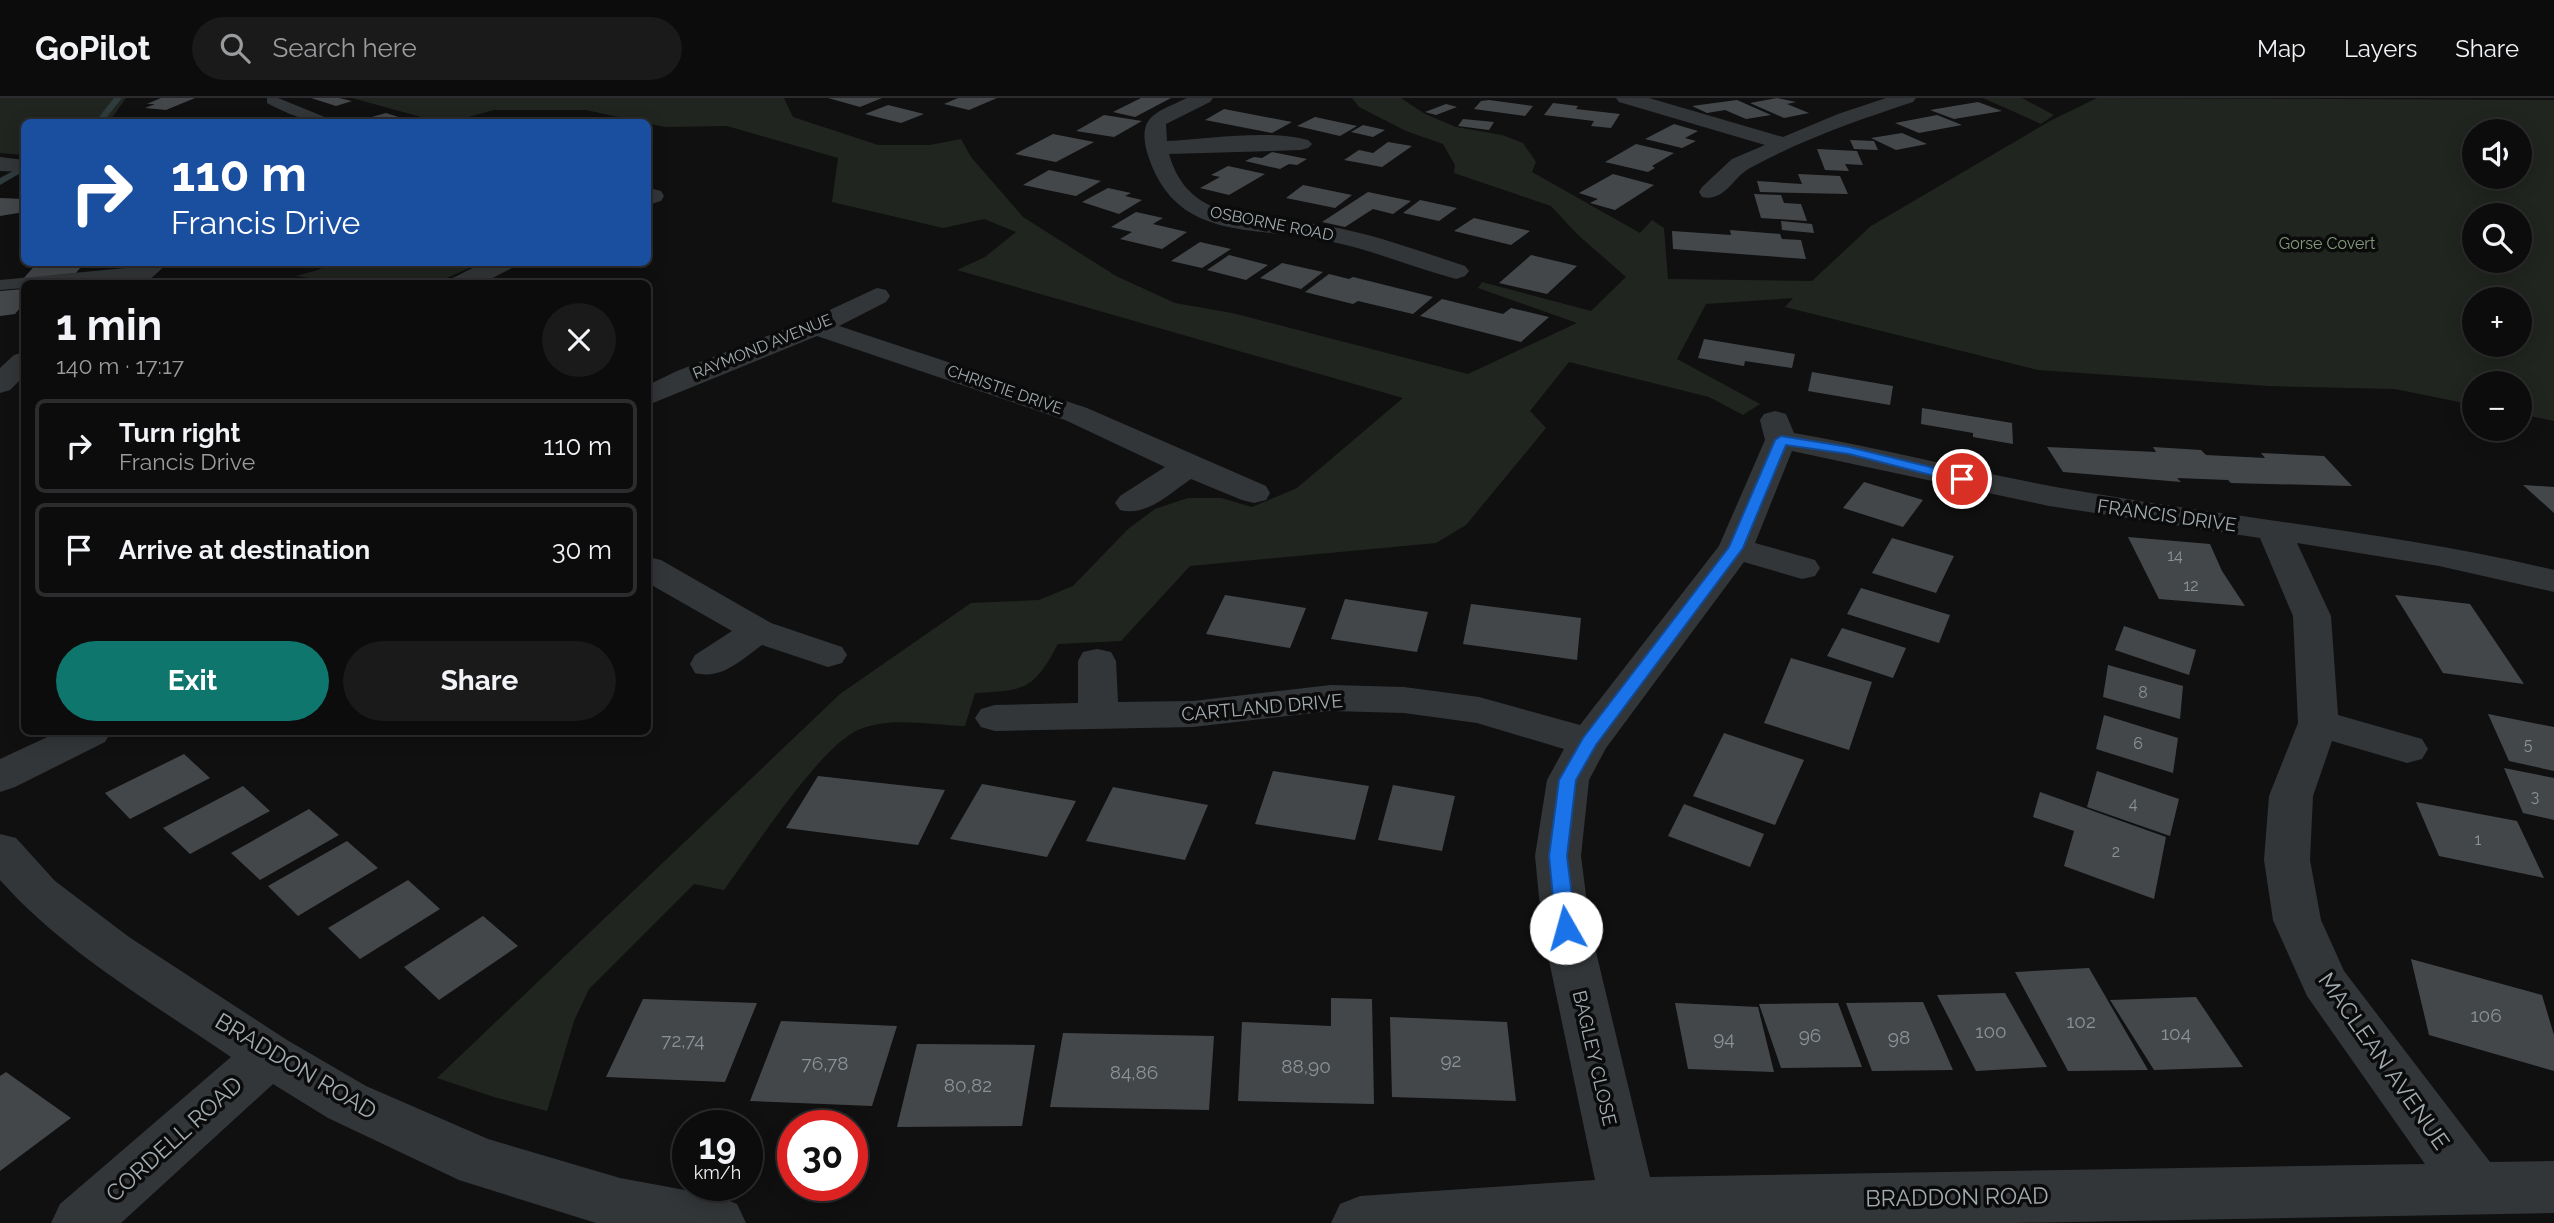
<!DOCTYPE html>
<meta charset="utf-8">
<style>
:root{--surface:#0c0c0d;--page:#1a1a1b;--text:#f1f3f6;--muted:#9a9b9d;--line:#2c2c2e;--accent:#0f766e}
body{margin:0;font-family:Raleway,sans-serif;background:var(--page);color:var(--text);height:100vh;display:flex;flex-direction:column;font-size:26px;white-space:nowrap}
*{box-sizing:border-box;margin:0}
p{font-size:23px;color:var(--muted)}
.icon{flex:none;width:38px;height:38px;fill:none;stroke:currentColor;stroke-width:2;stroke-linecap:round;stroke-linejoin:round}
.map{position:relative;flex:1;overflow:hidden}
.sheet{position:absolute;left:21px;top:182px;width:630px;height:455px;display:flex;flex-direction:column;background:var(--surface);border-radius:10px;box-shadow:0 4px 18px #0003,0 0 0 2px var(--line)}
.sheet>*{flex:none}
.banner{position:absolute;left:21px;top:21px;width:630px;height:147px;border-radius:10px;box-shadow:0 4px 18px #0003,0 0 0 2px var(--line);background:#1a4fa0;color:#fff;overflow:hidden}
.buttons{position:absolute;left:2462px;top:21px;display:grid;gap:14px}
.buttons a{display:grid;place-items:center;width:70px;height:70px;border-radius:50%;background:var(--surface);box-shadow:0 4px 18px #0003,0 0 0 2px var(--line);font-size:35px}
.speed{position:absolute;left:672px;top:1012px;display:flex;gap:14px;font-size:35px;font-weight:700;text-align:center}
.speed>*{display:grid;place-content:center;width:91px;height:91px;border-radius:50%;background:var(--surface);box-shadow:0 4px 18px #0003,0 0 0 2px var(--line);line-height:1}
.speed small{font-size:18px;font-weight:400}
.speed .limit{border:10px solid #d22;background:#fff;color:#111}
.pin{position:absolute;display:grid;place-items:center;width:60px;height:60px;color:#fff;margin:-30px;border:4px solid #fff;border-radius:50%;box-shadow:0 2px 7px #0007}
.me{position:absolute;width:77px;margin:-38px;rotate:353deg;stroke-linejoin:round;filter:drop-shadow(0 0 5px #0008)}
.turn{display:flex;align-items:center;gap:24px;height:147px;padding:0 35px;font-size:32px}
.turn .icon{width:91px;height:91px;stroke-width:2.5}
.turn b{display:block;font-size:49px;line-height:60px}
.round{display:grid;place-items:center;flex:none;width:74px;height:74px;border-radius:37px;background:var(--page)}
.overview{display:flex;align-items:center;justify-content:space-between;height:119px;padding:0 35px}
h1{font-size:42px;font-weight:700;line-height:52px}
.primary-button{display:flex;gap:14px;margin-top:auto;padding:14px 35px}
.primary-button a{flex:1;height:80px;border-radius:42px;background:var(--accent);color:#fff;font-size:28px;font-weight:700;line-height:80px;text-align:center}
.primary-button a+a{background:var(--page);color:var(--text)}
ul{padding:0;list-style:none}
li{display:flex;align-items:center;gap:21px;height:94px;margin:0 14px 10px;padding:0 21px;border:4px solid var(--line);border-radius:10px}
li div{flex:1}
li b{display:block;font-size:26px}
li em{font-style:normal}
header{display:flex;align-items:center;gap:42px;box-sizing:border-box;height:98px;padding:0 35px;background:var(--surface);border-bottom:2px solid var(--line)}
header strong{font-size:33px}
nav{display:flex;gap:38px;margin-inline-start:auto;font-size:24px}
.search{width:490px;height:63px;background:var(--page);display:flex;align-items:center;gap:18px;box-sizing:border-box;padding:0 24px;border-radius:38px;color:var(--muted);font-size:26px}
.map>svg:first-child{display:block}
.green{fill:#21251f;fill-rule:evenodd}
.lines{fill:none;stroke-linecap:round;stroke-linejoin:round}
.stream{fill:#2f3b3c;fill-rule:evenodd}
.building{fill:#444749}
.service{fill:#333638;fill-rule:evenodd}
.minor{fill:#333638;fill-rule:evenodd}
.route{fill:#1a73e8;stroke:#114b97;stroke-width:2}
.labels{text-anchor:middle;stroke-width:7;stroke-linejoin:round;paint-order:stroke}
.far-street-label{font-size:16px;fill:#a2acb0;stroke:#0b0b0c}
.far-park-label{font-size:16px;fill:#859a7b;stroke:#0b0b0c}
.number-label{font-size:16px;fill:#8a9396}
.street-label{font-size:19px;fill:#a2acb0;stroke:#0b0b0c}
.near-number-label{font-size:19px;fill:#8a9396}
.near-street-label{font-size:23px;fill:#a2acb0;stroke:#0b0b0c}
</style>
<header>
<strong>GoPilot</strong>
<div class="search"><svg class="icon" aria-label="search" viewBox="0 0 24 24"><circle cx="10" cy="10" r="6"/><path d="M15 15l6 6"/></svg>Search here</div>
<nav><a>Map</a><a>Layers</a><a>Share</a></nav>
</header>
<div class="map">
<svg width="2554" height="1125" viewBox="0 0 2554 1125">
<rect width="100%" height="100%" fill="#101011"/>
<!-- green -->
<path class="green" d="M 0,0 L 126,0 L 109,24 L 24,24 L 24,57 L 0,55 Z
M 352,0 L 784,0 L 793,19 L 878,47 L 930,47 L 961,41 L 971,59 L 1023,119 L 1116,178 L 1175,205 L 1232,215 L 1468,276 L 1577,225 L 1478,190 L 1482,184 L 1591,213 L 1626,179 L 1577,136 L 1551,108 L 1454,75 L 1455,67 L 1443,46 L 1406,33 L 1359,9 L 1352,0 L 1401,0 L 1425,16 L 1456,29 L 1502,37 L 1523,45 L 1536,64 L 1532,74 L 1640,135 L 1652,122 L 1664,130 L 1668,181 L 1812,183 L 1871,128 L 2050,23 L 2097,0 L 2554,2 L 2554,323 L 2520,316 L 2520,285 L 2474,285 L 2474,307 L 2395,291 L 2269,288 L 2038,272 L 1785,209 L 1793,200 L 1706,206 L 1677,261 L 1760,306 L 1743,317 L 1709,299 L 1569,264 L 1530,313 L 1546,330 L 1466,427 L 1436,445 L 1190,468 L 1121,543 L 1058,546 C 1033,593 1025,592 975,595 L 965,628 C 931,627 890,618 858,632 C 819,649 752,754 724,792 L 694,786 L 589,891 L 574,923 L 547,1013 L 494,999 L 437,980 L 840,596 L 971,505 L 1039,502 L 1073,488 L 1128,431 L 1155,411 L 1188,400 L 1221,400 L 1252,409 L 1297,390 L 1403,300 L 957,172 L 985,159 L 1016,134 L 984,121 L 943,130 L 832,104 L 838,60 L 727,28 L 665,29 L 586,12 L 494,12 L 450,24 L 439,24 ZM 2520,33 L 2520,79 L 2474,79 L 2474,33 ZM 2520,117 L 2520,163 L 2474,163 L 2474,117 ZM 2520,201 L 2520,247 L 2474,247 L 2474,201 Z
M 1983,0 L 2022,0 L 2054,17 L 2041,26 Z
M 330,165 L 330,164 L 481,165 L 435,185 L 351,186 L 296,178 L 318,172 Z"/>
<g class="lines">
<!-- stream -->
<path class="stream" d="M 114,0 L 122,0 L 103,24 L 95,24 Z
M 24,67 L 24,73 L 0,87 L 0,80 Z"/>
</g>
<!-- building -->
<path class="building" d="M 161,0 L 195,0 L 166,12 L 145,10 L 155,6 L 147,6 Z
M 311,0 L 339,0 L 352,3 L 336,8 Z
M 828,0 L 882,0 L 860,9 Z
M 958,0 L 997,0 L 969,12 L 944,6 Z
M 1141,0 L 1171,0 L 1135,19 L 1113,14 Z
M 1777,0 L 1796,4 L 1787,6 L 1809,15 L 1784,20 L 1750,5 Z
M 1489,2 L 1533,8 L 1525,18 L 1474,11 L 1481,3 Z
M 1737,2 L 1771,17 L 1746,21 L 1725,12 L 1707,15 L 1692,8 Z
M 1978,4 L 2002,13 L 1954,21 L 1930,12 Z
M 1553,5 L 1578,8 L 1576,11 L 1620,16 L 1611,30 L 1591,28 L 1594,23 L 1544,17 Z
M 1446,6 L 1457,9 L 1436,17 L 1425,14 Z
M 888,7 L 924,16 L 901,25 L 865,16 Z
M 1224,11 L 1292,24 L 1272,35 L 1205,22 Z
M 386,15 L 408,22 L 398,24 L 354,24 Z
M 1104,17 L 1142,23 L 1114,39 L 1076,33 Z
M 1937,17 L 1962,27 L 1919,35 L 1895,25 Z
M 1315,19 L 1357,28 L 1340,38 L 1297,28 Z
M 1463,21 L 1494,24 L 1489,32 L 1458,28 Z
M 1674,26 L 1698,33 L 1685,40 L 1696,43 L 1682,50 L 1645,41 Z
M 1363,27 L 1385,32 L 1373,39 L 1351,34 Z
M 1902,35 L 1927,46 L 1896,52 L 1871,40 Z
M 1053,36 L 1094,44 L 1056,64 L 1015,56 Z
M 1850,42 L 1874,43 L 1878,52 L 1854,51 Z
M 1388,44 L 1412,48 L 1382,69 L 1344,62 L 1359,52 L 1373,55 Z
M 1636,46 L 1674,55 L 1652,68 L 1655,70 L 1648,74 L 1605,64 Z
M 1817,51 L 1857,53 L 1863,67 L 1845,66 L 1849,73 L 1825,72 Z
M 1272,54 L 1307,61 L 1297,67 L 1289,66 L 1280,71 L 1245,63 L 1254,59 L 1262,60 Z
M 1228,68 L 1265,76 L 1229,97 L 1200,90 L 1220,79 L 1211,77 Z
M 1049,72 L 1101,83 L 1076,98 L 1023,87 Z
M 1613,76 L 1654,87 L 1615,112 L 1590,105 L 1598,101 L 1579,95 Z
M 1798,76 L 1840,78 L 1848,96 L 1760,94 L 1757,83 L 1802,86 Z
M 1303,87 L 1352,97 L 1335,110 L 1286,100 Z
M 1108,90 L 1131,95 L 1125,98 L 1142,102 L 1119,116 L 1082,104 Z
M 1368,94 L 1411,103 L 1393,116 L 1373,111 L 1345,129 L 1322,124 Z
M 1754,96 L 1781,97 L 1784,105 L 1801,106 L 1807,123 L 1761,120 Z
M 0,100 L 24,101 L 24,114 L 0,118 Z
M 1420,102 L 1457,110 L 1439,123 L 1403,115 Z
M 1136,114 L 1163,120 L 1153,126 L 1187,134 L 1162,151 L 1120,141 L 1132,134 L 1111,129 Z
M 1474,120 L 1530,133 L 1511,147 L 1454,133 Z
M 1781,123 L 1812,126 L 1814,135 L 1782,132 Z
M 1730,132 L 1780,136 L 1782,141 L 1801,142 L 1806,161 L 1673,151 L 1672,133 L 1731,137 Z
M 1200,144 L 1231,151 L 1202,170 L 1171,163 Z
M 1229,157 L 1268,167 L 1246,182 L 1207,172 Z
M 1531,157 L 1577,168 L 1547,196 L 1499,185 Z
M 38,164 L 85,164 L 76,175 L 23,181 Z
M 1282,165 L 1323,174 L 1301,191 L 1260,180 Z
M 1329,176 L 1349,181 L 1353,179 L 1433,199 L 1413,216 L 1358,203 L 1353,206 L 1305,194 Z
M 24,191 L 24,205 L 15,216 L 0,218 L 0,193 Z
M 1442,201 L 1503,216 L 1511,210 L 1549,219 L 1521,244 L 1420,218 Z
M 1704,241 L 1795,256 L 1792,270 L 1745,263 L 1744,268 L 1698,260 Z
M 1812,274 L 1893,288 L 1890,307 L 1808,293 Z
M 1922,310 L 2012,325 L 2013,346 L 1973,339 L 1973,335 L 1921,326 Z
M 2047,349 L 2156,354 L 2153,349 L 2201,352 L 2206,357 L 2265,360 L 2261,355 L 2324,358 L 2352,388 L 2231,385 L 2228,382 L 2177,380 L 2181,384 L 2063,374 Z
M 1864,384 L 1923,402 L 1903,429 L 1843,410 Z
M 2523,387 L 2554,389 L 2554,415 Z
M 2128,439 L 2210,446 L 2222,473 L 2245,508 L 2159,501 Z
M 1892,440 L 1954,458 L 1936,495 L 1872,475 Z
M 1861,490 L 1950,517 L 1939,545 L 1847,516 Z
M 1225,497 L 1306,510 L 1290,550 L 1206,536 Z
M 2395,497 L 2470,506 L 2524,586 L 2443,575 Z
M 1345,501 L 1428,514 L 1417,554 L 1331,541 Z
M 1471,506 L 1581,520 L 1577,562 L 1463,546 Z
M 2124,528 L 2196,552 L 2189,577 L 2115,552 Z
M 1842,530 L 1906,550 L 1893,580 L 1827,558 Z
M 1791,560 L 1872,584 L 1849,652 L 1764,625 Z
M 2108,567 L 2183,588 L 2180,621 L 2103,599 Z
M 2488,616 L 2554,629 L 2554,673 L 2509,663 Z
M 2104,617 L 2178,640 L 2173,675 L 2096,651 Z
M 1724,635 L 1804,662 L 1775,727 L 1693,698 Z
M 184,656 L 210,680 L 130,721 L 105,695 Z
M 2504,670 L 2554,680 L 2554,722 L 2523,715 Z
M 1273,673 L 1369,688 L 1355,742 L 1255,726 Z
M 2097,673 L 2179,701 L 2170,738 L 2087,709 Z
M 818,678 L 899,687 L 945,692 L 918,747 L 786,730 Z
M 982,686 L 1076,703 L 1047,759 L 950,741 Z
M 1393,687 L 1455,698 L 1442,753 L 1378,742 Z
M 243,688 L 270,713 L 190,756 L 163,730 Z
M 1113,689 L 1208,707 L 1185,762 L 1086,743 Z
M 2040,694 L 2166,739 L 2154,801 L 2064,768 L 2074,733 L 2033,719 Z
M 2416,704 L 2517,723 L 2544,780 L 2439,758 Z
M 1684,706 L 1764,736 L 1750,769 L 1668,738 Z
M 309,711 L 339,737 L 260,782 L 231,755 Z
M 347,743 L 378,770 L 298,818 L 268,788 Z
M 408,782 L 440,811 L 360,861 L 328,830 Z
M 483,818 L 518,848 L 439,902 L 404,869 Z
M 2411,861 L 2542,897 L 2554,937 L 2554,973 L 2429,937 Z
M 2089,870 L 2148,972 L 2068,973 L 2015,874 Z
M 2005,895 L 2047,969 L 1976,973 L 1937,897 Z
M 2196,899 L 2243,969 L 2154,972 L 2110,902 Z
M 1331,900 L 1372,901 L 1374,1006 L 1238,1003 L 1242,924 L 1331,928 Z
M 643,901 L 757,905 L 725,984 L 606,979 Z
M 1923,904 L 1953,972 L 1872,973 L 1846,905 Z
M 1675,905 L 1758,909 L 1774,974 L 1688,971 Z
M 1838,905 L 1862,969 L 1781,970 L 1759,906 Z
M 1390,919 L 1507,924 L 1516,1003 L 1392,999 Z
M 781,923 L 897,928 L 872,1008 L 750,1003 Z
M 1063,935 L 1214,938 L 1209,1012 L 1050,1009 Z
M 917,946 L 1035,947 L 1022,1028 L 897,1029 Z
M 6,974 L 71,1020 L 0,1073 L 0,978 Z"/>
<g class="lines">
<!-- service -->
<path class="service" d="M 267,0 L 278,0 L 337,24 C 312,26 289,17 267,5 Z
M 146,168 L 152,169 L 155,173 L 152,177 L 70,186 L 24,186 L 24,190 L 0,192 L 0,182 Z"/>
<!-- minor -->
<path class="minor" d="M 1187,0 L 1213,0 L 1210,4 L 1166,26 L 1167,43 C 1209,41 1268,31 1308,42 L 1312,46 L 1308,50 L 1301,52 L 1169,56 C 1176,80 1188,97 1211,108 C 1247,124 1289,121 1327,128 C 1374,136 1419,153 1465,168 L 1469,173 L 1465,178 L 1456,181 C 1415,170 1375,153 1333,144 C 1258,126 1175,148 1147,54 C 1137,17 1158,14 1187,0 Z
M 1616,0 L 1649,0 L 1783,39 L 1838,16 L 1886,0 L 1916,0 L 1913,4 C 1858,22 1801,42 1750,70 C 1733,79 1725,104 1702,99 L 1699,94 L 1702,89 L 1732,61 L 1765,47 L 1619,4 Z
M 0,59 L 24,62 L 24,74 L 0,73 Z
M 653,91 L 661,93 L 664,98 L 661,103 L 648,107 L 648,92 Z
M 140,164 L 169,164 L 145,186 L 115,186 Z
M 484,164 L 517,164 L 514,169 L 481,186 L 447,186 L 451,181 Z
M 877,190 L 886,192 L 890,198 L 886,204 L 839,228 L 1087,310 L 1266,388 L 1270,395 L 1266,402 L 1254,405 L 1242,402 L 1191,381 C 1170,395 1147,419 1120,412 L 1115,405 L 1120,398 L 1165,369 L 1065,322 L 817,238 L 648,307 L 648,287 L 677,273 L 806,223 Z
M 24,254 L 24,278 L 10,292 L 0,295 L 0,270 L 14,257 Z
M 1775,313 L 1786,316 L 1794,335 C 1892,352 1987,378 2085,394 C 2241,421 2399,435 2554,472 L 2554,494 L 2439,468 L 2297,445 L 2331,518 L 2338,617 L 2422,641 L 2428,651 L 2422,661 L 2407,665 L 2332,643 L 2313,698 L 2310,762 L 2321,822 L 2344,873 L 2490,1064 L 2554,1063 L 2554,1115 L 2013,1125 L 1331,1125 L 1340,1106 L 1360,1098 L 1595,1082 L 1542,829 L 1535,758 L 1547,682 L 1564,651 L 1477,625 L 1404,615 L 1331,613 L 1193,629 L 995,633 L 981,629 L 975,620 L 981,611 L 995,607 L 1078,605 L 1078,563 L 1083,554 L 1097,551 L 1111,554 L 1116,563 L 1118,604 L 1193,603 L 1331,587 L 1404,589 L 1479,599 L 1580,627 L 1719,448 L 1765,342 L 1760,322 L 1764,316 ZM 1792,353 L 2049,408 L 2260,440 L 2293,518 L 2298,625 L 2269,698 L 2264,762 L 2273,822 L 2307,898 L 2425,1066 L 1650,1079 L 1590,829 L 1581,758 L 1589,682 L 1606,650 L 1744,464 L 1802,481 L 1815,478 L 1820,470 L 1815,462 L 1755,445 Z
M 648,459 L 661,462 L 771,525 L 842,549 L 847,557 L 842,565 L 828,569 L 762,547 C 741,562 722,582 695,575 L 690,566 L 695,557 L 732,533 L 648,485 Z
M 58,634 L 111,634 L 105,644 L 15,689 L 0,694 L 0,661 Z
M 0,736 L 16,740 L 55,783 L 129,839 L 287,942 L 366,988 L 488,1041 L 620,1080 L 717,1098 L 737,1106 L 746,1125 L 596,1125 L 459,1082 L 328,1020 L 273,986 L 121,1125 L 51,1125 L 60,1106 L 231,959 C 152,905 64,854 0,782 Z"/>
</g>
<!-- route -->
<path class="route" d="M 1781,338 L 1849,349 L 1967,378 L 1969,381 L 1962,385 L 1849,356 L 1786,347 L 1743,450 L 1596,647 L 1576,682 L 1567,758 L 1576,830 L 1573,835 L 1566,837 L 1559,835 L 1556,830 L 1549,758 L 1559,682 L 1583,640 L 1729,449 L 1775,342 Z"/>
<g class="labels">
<!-- far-street labels -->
<g class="far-street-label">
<text transform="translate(1272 125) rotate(11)" y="6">OSBORNE ROAD</text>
<text transform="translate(762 248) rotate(-22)" y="6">RAYMOND AVENUE</text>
<text transform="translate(1005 291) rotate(19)" y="6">CHRISTIE DRIVE</text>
</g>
<!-- far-park labels -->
<g class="far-park-label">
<text x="2327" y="151">Gorse Covert</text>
</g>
<!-- number labels -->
<g class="number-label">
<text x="2175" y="463">14</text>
<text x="2191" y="493">12</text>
<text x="2143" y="600">8</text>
<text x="2138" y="651">6</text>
<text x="2528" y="652">5</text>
<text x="2535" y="704">3</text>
<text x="2133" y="711">4</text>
<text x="2478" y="747">1</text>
<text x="2116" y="759">2</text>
</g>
<!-- street labels -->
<g class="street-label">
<text transform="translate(2167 417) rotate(8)" y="7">FRANCIS DRIVE</text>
<text transform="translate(1262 609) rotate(-5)" y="7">CARTLAND DRIVE</text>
<text transform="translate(1595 960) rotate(77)" y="7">BAGLEY CLOSE</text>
</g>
<!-- near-number labels -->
<g class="near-number-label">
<text x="2486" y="924">106</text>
<text x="2081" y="930">102</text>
<text x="1991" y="940">100</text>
<text x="2176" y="942">104</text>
<text x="1810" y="944">96</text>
<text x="1899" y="946">98</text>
<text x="1724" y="947">94</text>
<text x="683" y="949">72,74</text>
<text x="1451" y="969">92</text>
<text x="825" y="972">76,78</text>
<text x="1306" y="975">88,90</text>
<text x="1134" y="981">84,86</text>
<text x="968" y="994">80,82</text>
</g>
<!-- near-street labels -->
<g class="near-street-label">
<text transform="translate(2384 963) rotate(55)" y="8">MACLEAN AVENUE</text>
<text transform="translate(296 968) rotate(31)" y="8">BRADDON ROAD</text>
<text transform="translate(174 1041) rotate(-42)" y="8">CORDELL ROAD</text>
<text transform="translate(1957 1099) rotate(-1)" y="8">BRADDON ROAD</text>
</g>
</g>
</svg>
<div class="buttons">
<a><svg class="icon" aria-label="sound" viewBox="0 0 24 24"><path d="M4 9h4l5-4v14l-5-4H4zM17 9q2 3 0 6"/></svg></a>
<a><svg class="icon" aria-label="search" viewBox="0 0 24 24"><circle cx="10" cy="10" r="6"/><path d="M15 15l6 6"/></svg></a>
<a>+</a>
<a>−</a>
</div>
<div class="speed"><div>19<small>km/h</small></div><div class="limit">30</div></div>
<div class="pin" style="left:1962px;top:381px;background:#d93025"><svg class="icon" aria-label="arrive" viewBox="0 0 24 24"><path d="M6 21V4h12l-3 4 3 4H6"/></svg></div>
<svg class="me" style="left:1566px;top:830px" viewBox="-20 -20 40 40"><circle r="19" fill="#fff"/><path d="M0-13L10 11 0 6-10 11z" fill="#1a73e8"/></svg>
<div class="banner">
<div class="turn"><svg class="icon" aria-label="right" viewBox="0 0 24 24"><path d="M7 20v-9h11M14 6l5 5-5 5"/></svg><div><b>110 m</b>Francis Drive</div></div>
</div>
<section class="sheet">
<div class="overview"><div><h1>1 min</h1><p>140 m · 17:17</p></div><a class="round"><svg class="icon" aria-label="close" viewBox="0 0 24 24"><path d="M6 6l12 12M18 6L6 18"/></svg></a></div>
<ul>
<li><svg class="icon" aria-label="right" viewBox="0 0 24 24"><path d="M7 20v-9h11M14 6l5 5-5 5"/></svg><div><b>Turn right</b><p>Francis Drive</p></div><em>110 m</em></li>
<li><svg class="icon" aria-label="arrive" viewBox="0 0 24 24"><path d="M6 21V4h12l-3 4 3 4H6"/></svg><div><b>Arrive at destination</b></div><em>30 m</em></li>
</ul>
<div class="primary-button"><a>Exit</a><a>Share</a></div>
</section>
</div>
